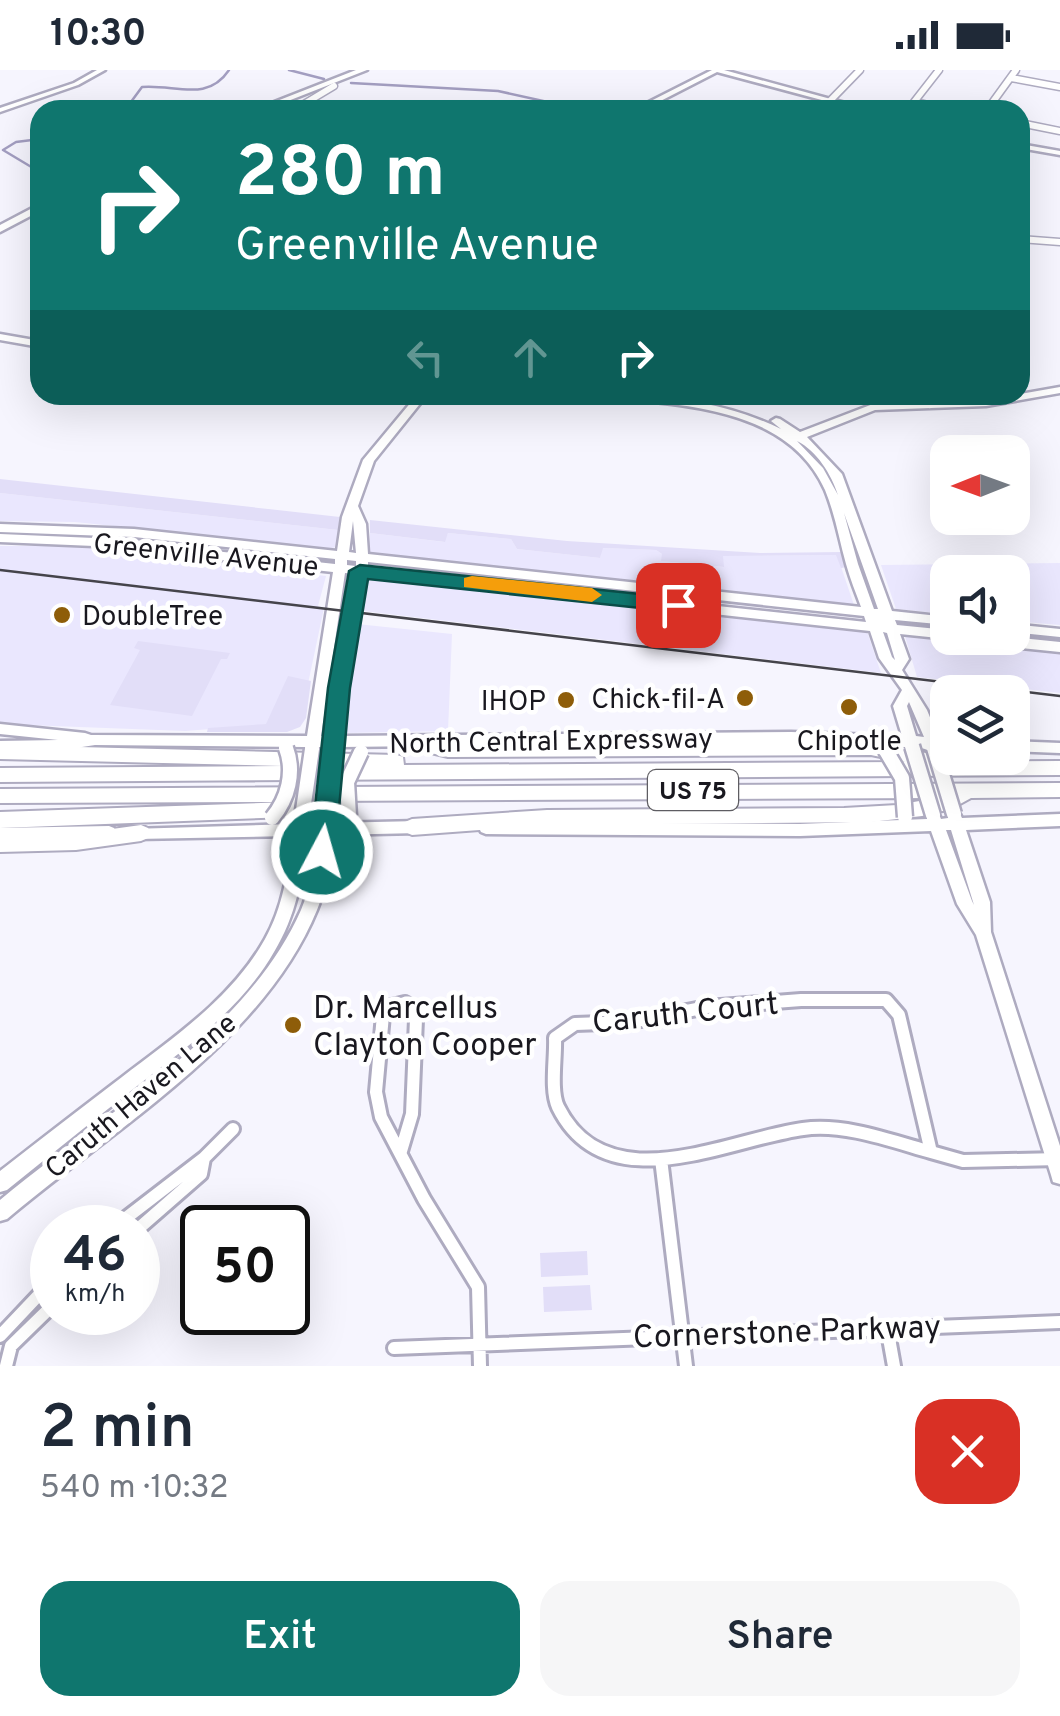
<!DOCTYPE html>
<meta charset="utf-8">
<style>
:root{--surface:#fff;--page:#f6f6f7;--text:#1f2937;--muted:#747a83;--accent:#0f766e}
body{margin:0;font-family:Overpass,sans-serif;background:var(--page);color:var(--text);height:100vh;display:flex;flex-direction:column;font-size:38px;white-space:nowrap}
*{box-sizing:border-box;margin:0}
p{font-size:32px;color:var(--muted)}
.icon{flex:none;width:55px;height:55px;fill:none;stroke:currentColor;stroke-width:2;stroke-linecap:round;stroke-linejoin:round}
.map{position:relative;height:1296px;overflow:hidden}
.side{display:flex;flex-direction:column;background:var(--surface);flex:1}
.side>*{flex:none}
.top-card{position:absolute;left:30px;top:30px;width:1000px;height:305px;border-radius:30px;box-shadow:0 10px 40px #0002;background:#0f766e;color:#fff;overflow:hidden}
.needle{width:65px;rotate:269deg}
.buttons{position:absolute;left:930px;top:365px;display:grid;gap:20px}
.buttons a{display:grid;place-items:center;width:100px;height:100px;border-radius:20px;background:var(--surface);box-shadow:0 10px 40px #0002;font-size:50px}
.speed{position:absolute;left:30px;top:1135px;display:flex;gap:20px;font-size:50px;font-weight:700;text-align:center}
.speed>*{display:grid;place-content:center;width:130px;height:130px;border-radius:50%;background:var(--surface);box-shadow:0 10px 40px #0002;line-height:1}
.speed small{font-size:25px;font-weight:400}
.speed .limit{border:5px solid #111;border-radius:15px;background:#fff;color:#111}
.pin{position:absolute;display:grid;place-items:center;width:85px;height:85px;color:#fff;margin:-42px;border-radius:20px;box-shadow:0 5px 15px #0006}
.me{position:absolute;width:110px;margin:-55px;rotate:6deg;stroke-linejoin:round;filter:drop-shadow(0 0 8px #0008)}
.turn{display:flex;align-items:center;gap:35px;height:210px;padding:0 40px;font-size:45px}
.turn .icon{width:130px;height:130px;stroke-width:2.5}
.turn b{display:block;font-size:70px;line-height:85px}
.lanes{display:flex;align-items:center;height:95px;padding:0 40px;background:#0003;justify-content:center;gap:50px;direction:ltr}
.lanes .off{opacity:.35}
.round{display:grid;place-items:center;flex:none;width:105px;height:105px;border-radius:30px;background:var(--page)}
.headline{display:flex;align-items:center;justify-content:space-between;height:170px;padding:0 40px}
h1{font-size:60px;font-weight:600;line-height:75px}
.action{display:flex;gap:20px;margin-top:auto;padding:20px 40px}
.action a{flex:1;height:115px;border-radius:30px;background:var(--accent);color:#fff;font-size:40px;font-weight:600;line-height:115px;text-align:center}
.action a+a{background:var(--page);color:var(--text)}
.status{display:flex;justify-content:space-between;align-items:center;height:70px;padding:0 50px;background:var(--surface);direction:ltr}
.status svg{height:28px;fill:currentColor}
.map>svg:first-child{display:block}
.built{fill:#eae7fe}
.green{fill:#e2def8}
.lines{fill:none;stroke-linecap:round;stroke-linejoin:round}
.stream{stroke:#a39ec1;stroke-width:2.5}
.street-far2-casing{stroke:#aeabc0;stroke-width:9}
.street-far1-casing{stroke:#aeabc0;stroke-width:11}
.street-casing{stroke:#aeabc0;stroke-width:18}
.secondary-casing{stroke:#aeabc0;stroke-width:5}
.primary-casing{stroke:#aeabc0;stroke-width:5}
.highway-casing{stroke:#aeabc0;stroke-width:4}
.street-far2{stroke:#fff;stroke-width:6}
.street-far1{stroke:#fff;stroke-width:8}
.street{stroke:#fff;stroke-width:12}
.secondary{fill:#fff;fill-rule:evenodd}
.primary{fill:#fff;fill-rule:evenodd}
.highway{fill:#fff;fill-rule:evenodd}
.tram{stroke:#45444b;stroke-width:2.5}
.secondary-bridge-casing{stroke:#aeabc0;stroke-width:19;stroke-linecap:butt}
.secondary-bridge{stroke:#fff;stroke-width:14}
.route{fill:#0f766e;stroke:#0a4d48;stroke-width:2.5}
.slow{fill:#f59e0b}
.poi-dot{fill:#8e5d09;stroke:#fff;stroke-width:4}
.labels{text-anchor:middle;stroke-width:9;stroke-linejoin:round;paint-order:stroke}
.shield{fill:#fff;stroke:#5e5d62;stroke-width:2.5}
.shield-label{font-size:25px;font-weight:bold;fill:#19181f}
.street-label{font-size:28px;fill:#19181f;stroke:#fff}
.poi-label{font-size:28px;fill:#19181f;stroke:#fff;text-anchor:end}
.near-poi-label{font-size:32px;fill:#19181f;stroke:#fff;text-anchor:start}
.near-street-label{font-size:32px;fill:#19181f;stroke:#fff}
</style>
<div class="status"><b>10:30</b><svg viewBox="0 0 49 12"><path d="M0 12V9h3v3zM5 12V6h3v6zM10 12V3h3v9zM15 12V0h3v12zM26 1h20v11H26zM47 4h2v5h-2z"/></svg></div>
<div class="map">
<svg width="1060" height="1296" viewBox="0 0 1060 1296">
<rect width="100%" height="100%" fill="#f6f5fe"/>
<!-- built -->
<path class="built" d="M 0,423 L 338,460 L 337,476 L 331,479 L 75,452 L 0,451 Z
M 370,463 L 444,472 L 448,463 L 511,469 L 517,479 L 600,488 L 602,478 L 656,480 L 662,484 L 662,491 L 723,497 L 723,486 L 837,485 L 854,535 L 368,484 Z
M 0,476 L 76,476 L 326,506 L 318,536 L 324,538 L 302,642 L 286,653 L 185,661 L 0,654 Z
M 1060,493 L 1060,555 L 1013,551 L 1012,502 L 948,502 L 947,544 L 896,539 L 881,495 Z
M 369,508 L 867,561 L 881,603 L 363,541 Z
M 357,554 L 452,564 L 448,661 L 345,663 Z
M 905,566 L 1060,583 L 1060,623 L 917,607 Z"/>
<!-- green -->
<path class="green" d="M 0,409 L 340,447 L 338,460 L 0,423 Z
M 370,450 L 567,471 L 760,483 L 842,482 L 847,497 L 841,498 L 836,485 L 723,486 L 724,497 L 661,491 L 662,484 L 656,480 L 603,478 L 600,488 L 517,479 L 511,469 L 448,463 L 445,472 L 370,463 Z
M 138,571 L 230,583 L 227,589 L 221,589 L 192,646 L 110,635 L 140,580 L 134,578 Z
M 288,606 L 311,611 L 306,648 L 300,657 L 287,662 L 207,662 L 208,658 L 266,654 Z
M 587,1181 L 588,1205 L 541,1207 L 540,1183 Z
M 590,1215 L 592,1240 L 544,1242 L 543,1217 Z"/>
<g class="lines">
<!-- stream -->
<path class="stream" d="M 289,0 L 324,9
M 351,13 L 498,21 L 566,36 L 628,40
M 125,40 L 142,17 C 175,14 207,33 229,0
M 40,69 L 16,72 L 3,80 L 38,101 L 40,107
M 36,122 L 40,112"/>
<defs>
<path id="street-far2" d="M 939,0 L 914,32 L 951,40
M 1011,8 L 1060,17
M 826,35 L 860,0
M 294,40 L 334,16
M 987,40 L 1016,0
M 1020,53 L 1060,61
M 1020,169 L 1060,172"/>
<path id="street-far1" d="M 924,325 L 930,334"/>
<path id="street" d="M 801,930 L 886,930 L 899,945 L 931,1082 C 892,1071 844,1053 803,1059 C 728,1069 606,1134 558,1037 C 550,1020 556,987 555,968 L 575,954 L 631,952 L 707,937 Z
M 401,1081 L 412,1044 L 416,949 L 412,937 L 405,933 L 388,937 L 383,945 L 376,1022 L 381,1047 L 424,1129 L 478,1217 L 480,1296
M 931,1082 L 963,1091 L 1060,1089
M 661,1089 L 686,1296
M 113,1158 L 204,1088 L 233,1059
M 138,1159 L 201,1104 L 204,1088
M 887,1257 L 894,1296
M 0,1266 L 52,1211
M 394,1278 L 1060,1252
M 6,1296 L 11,1276 L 52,1236"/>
<path id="secondary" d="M 97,0 L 105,0 L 78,15 L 0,42 L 0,38 L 74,13 Z
M 712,0 L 724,0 L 871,40 L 859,40 L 717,2 L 643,40 L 633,40 Z
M 1020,74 L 1060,81 L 1060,85 L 1020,78 Z
M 0,264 L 40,271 L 40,277 L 0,270 Z
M 1060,317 L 1060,323 L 986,336 L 875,340 L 807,367 L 842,404 L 892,541 L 948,547 L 948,555 L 895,550 L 897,555 L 948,560 L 948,568 L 953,568 L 948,569 L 900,564 L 909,589 L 902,600 L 927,640 L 938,667 L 948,668 L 948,678 L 940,678 L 934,682 C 920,678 926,677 912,681 L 905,677 L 791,672 L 341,677 L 339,682 L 329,682 L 327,677 L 319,677 L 317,682 L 307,682 L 305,677 L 95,675 L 56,681 L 0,681 L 0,671 L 58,670 L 0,664 L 0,654 L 85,663 L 91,665 L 307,666 L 333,502 L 94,476 L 0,472 L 0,464 L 94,468 L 335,494 L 335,489 L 134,467 L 0,462 L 0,454 L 134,459 L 337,481 L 342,447 L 363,390 L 417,325 L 427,325 L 374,391 L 358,436 L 366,454 L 368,484 L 861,537 C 856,523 850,509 846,494 C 839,469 835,444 825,420 C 789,339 687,335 611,328 L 606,325 C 667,325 725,332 781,359 L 771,351 L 776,348 L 780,349 L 800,362 L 873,334 L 986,330 ZM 797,371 C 817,381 831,404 838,425 L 823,398 ZM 844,443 L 878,539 L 874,539 L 858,494 ZM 353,451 L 356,483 L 349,482 ZM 347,490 L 356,491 L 356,496 L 347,495 ZM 368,492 L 864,546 L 866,552 L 368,498 ZM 345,503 L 355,504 L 353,517 L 335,599 L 328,666 L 321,666 ZM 367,506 L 870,561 L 879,588 L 902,620 L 893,636 L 902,666 L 791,662 L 342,666 L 349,599 ZM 883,562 L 887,563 L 895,590 L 892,587 ZM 909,632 L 924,667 L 916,666 L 907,636 Z
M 1012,554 L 1060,559 L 1060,567 L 1012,562 Z
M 1012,567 L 1060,572 L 1060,582 L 974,573 L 968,568 Z
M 1012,671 L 1060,673 L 1060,683 L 1012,681 Z
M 327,729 L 332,731 L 334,735 L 332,753 L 419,751 L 424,753 L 426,757 L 424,761 L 419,763 L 331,765 C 329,790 327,816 317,840 C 263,972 112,1060 7,1149 L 0,1151 L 0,1130 C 100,1046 247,963 301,840 C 311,817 313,790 316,765 L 307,765 C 303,807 296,846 274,882 C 241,940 184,979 132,1020 C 90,1053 49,1086 7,1120 L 0,1122 L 0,1101 C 40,1070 81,1038 122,1007 C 174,967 232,928 265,869 C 283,837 288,802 292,766 L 136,769 L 131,767 L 129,763 L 131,759 L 293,754 L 296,749 L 301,747 L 306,749 L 308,753 L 317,753 L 322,731 Z
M 933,740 L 938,742 L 941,749 L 948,748 L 950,744 L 955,742 L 960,744 L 962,748 L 1060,744 L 1060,756 L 966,760 L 990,832 L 991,862 L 1060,1076 L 1060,1114 L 1053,1112 L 1051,1105 L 976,865 L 957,834 L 931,761 L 800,766 L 486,764 L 481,762 L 479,758 L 481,754 L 486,752 L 800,754 L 927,749 L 928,742 ZM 946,760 L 951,760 L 974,835 L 972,831 Z
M 109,756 L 114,758 L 116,762 L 114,766 L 109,768 L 0,770 L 0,758 Z"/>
<path id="primary" d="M 356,0 L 367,0 L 265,40 L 254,40 Z
M 40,134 L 40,141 L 0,162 L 0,155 Z"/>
<path id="highway" d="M 411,665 L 448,673 L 871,671 L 930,684 L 931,692 L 1060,691 L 1060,705 L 0,712 L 0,698 L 284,696 L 0,689 L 0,675 L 397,685 L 403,687 L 404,695 L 905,692 L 871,685 L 448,687 L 405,677 L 402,672 L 405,667 Z
M 1060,713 L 1060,727 L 971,728 L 951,739 L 922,746 L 871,752 L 547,755 L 412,765 L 405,762 L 403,757 L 405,752 L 412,749 L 547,740 L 844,738 L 897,735 L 936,728 L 323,731 L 289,747 L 0,758 L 0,742 L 289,732 L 0,733 L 0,719 Z
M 141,755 L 148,758 L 151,763 L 148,768 L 141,771 L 76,780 L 0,782 L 0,766 L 76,764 Z"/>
</defs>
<!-- street-far2 casing -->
<use href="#street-far2" class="street-far2-casing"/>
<!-- street-far1 casing -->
<use href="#street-far1" class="street-far1-casing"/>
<!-- street casing -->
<use href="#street" class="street-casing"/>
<!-- secondary casing -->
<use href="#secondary" class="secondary-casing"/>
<!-- primary casing -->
<use href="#primary" class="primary-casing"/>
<!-- highway casing -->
<use href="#highway" class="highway-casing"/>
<!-- street-far2 -->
<use href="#street-far2" class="street-far2"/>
<!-- street-far1 -->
<use href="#street-far1" class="street-far1"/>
<!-- street -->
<use href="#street" class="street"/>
<!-- secondary -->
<use href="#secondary" class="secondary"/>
<!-- primary -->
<use href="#primary" class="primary"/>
<!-- highway -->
<use href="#highway" class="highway"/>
<!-- tram -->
<path class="tram" d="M 0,500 L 1060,626"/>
<defs>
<path id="secondary-bridge" d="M 882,674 L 902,708 L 905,747
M 912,676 L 933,745
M 934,678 L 954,744
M 327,735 L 334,680
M 349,746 L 347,712 L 361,682
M 302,747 L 312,679
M 272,748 C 288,729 295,702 286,678"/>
</defs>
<!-- secondary-bridge casing -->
<use href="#secondary-bridge" class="secondary-bridge-casing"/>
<!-- secondary-bridge -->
<use href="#secondary-bridge" class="secondary-bridge"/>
</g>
<!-- route -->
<path class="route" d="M 360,495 L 678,528 L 689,535 L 678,542 L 368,509 L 350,618 L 335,782 L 331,789 L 322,792 L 313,789 L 310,782 L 328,618 L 349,501 Z"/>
<!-- slow -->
<path class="slow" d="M 472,506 L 592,518 L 602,525 L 592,532 L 464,517 L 464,508 Z"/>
<!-- markers -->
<g class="poi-dot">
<circle cx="62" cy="545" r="10"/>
<circle cx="745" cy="628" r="10"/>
<circle cx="566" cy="630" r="10"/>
<circle cx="849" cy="637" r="10"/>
<circle cx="293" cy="955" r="10"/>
</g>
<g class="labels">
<!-- shield labels -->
<rect class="shield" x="648" y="700" width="90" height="40" rx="8"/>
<g class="shield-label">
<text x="693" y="729">US 75</text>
</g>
<!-- street labels -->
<g class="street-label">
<text transform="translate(206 484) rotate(6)" y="10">Greenville Avenue</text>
<text transform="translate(551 670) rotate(-1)" y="10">North Central Expressway</text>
<text transform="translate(140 1025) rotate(-40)" y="10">Caruth Haven Lane</text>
</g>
<!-- poi labels -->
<g class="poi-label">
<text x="82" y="555" text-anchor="start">DoubleTree</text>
<text x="725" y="638">Chick-fil-A</text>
<text x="546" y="640">IHOP</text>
<text x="849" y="680" text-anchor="middle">Chipotle</text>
</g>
<!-- near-poi labels -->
<g class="near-poi-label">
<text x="313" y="948">Dr. Marcellus<tspan x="313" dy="37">Clayton Cooper</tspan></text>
</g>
<!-- near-street labels -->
<g class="near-street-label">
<text transform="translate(685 942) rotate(-6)" y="11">Caruth Court</text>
<text transform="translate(787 1261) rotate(-2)" y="11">Cornerstone Parkway</text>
</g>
</g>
</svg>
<div class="buttons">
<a><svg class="needle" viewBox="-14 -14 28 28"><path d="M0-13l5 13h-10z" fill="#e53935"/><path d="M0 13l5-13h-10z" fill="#747a83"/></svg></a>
<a><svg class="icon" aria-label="sound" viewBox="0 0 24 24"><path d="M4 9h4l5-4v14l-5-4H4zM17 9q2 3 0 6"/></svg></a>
<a><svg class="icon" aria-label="layers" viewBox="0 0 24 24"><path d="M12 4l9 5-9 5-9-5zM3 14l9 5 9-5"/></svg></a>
</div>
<div class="speed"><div>46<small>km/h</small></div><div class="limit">50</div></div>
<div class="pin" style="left:678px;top:535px;background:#d93025"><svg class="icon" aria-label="arrive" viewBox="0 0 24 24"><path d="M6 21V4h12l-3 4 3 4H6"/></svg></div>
<svg class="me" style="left:322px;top:782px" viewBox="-20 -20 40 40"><circle r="17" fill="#0f766e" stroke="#fff" stroke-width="3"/><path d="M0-11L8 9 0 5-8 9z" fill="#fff"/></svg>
<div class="top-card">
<div class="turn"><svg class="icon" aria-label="right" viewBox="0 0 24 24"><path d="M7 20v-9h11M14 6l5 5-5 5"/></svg><div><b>280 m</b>Greenville Avenue</div></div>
<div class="lanes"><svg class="icon off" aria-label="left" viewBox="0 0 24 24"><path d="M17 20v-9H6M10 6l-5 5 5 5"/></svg><svg class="icon off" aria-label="ahead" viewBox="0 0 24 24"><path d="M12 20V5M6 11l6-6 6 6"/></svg><svg class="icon" aria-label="right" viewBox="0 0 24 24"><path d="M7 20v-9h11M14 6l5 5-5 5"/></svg></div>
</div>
</div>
<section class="side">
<div class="headline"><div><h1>2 min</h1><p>540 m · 10:32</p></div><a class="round" style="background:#d93025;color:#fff"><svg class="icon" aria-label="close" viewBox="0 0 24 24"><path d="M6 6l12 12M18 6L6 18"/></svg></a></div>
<div class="action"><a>Exit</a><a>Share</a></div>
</section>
